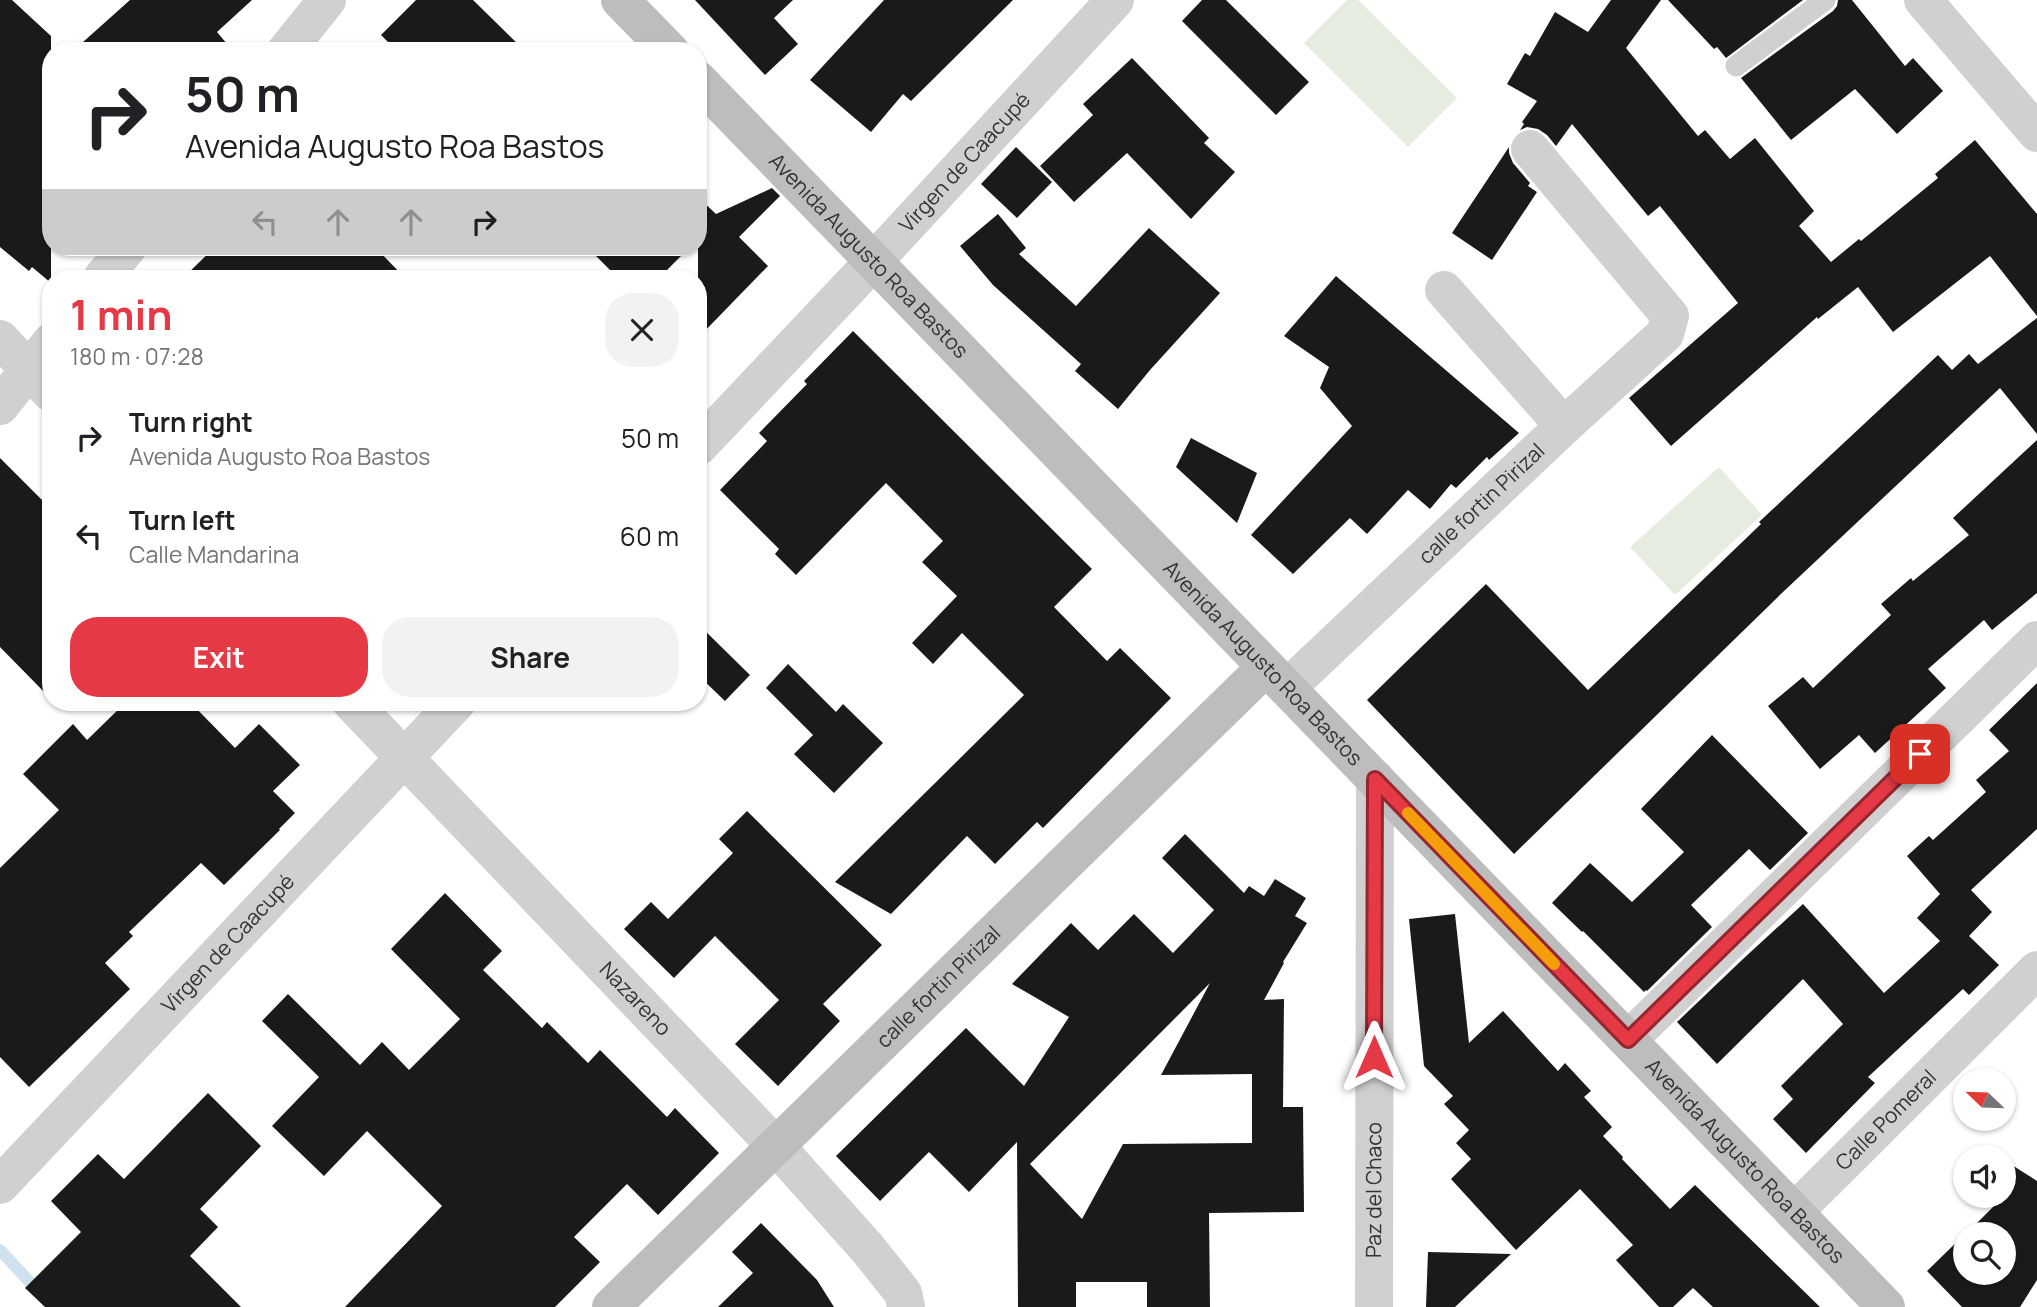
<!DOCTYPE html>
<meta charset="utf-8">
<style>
:root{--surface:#fff;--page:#f2f2f2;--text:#202124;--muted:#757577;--accent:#e63946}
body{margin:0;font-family:Manrope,sans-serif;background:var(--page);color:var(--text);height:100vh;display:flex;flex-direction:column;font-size:26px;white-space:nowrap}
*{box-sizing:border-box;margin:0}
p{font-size:23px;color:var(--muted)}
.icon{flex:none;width:38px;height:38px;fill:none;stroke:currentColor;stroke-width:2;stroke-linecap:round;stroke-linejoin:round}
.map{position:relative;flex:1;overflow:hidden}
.panel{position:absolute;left:42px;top:270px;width:665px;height:441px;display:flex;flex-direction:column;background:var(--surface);border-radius:28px;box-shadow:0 2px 5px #0004}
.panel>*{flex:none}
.banner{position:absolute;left:42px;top:42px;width:665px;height:214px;border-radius:28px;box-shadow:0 2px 5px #0004;background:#fff;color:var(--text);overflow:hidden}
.needle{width:46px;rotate:293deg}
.buttons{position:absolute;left:1953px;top:1068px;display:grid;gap:14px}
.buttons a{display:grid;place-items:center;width:63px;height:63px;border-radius:50%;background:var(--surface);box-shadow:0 2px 5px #0004;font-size:35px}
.pin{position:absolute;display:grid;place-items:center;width:60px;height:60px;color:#fff;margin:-30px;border-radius:14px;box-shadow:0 4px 10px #0006}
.me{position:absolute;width:77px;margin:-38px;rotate:0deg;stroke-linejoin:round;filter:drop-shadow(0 0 5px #0008)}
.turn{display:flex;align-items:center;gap:24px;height:147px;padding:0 28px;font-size:32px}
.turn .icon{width:91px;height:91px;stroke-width:2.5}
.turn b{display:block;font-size:49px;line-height:60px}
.lanes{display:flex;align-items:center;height:66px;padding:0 28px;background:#0003;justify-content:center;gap:35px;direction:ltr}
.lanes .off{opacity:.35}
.round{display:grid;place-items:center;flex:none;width:74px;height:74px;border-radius:28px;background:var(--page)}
.head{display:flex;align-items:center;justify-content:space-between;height:119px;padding:0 28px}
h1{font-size:42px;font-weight:700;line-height:52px;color:var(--accent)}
.cta{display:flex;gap:14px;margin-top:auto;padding:14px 28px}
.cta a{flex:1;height:80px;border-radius:28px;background:var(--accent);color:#fff;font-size:28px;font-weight:700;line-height:80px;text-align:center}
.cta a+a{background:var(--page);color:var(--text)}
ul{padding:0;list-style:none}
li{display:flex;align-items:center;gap:21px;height:98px;padding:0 28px}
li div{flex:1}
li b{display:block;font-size:26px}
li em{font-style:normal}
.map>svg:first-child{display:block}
.green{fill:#e6ecdf}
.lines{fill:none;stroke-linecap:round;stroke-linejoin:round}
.stream{stroke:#cfe2ee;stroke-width:12}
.building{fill:#1a1a1a;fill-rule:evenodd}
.lane{stroke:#d0d0d0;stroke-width:21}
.street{stroke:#d0d0d0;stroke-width:38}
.secondary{stroke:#bdbdbd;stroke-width:38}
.route-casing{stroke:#96252e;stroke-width:18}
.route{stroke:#e63946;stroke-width:12}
.slow{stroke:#f59e0b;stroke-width:12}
.labels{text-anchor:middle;stroke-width:7;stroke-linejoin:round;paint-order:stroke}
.street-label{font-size:21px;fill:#333;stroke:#fff}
</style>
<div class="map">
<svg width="2037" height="1307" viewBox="0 0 2037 1307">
<rect width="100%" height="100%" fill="#fff"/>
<!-- green -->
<path class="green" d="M 1347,0 L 1358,0 L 1457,98 L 1408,147 L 1304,43 Z
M 1719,467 L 1762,515 L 1675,595 L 1630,547 Z"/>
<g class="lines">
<!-- stream -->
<path class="stream" d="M 0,1250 L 53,1307"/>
</g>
<!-- building -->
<path class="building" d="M 0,0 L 12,0 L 51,36 L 51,283 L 32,267 L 29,271 L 0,247 Z
M 130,0 L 252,0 L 217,32 L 233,51 L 73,51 Z
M 416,0 L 473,0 L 525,51 L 397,51 L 381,35 Z
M 695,0 L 793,0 L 774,18 L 798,44 L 765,75 Z
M 884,0 L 1013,0 L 911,101 L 903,94 L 871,132 L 810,80 Z
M 1202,0 L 1226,0 L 1309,82 L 1276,115 L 1182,21 Z
M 1611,0 L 1661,0 L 1626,48 L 1698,136 L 1705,130 L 1730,159 L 1755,138 L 1814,211 L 1799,226 L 1831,262 L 1859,239 L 1861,241 L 1938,178 L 1935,174 L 1975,140 L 2037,214 L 2037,316 L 1990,256 L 1893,332 L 1858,287 L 1818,319 L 1817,317 L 1671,446 L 1629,398 L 1738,303 L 1660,206 L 1648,216 L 1572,124 L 1556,146 L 1547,135 L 1538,129 L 1527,127 L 1520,130 L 1524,124 L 1522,122 L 1537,101 L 1507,84 L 1525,53 L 1530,56 L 1555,12 L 1588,32 Z
M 1668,0 L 1803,0 L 1726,58 L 1717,47 L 1714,49 Z
M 1838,0 L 1852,0 L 1905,66 L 1913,58 L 1943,91 L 1897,134 L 1855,89 L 1791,140 L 1741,78 L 1833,11 L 1837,6 Z
M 1132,58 L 1209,138 L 1204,143 L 1235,172 L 1191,219 L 1127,153 L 1074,202 L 1040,166 L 1093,115 L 1083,104 Z
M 1016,147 L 1052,182 L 1017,218 L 981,184 Z
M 1509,147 L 1509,153 L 1513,163 L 1530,183 L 1528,186 L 1537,192 L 1492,260 L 1452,233 Z
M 772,188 L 780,196 L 739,237 L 768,266 L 698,338 L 698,197 L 716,214 Z
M 998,214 L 1026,248 L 1019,254 L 1076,306 L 1149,228 L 1220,293 L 1150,370 L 1118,409 L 1075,371 L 1081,364 L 993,285 L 960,246 Z
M 215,247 L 375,247 L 405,278 L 183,278 Z
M 587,247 L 690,247 L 659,278 L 618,278 Z
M 1336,276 L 1519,433 L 1489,460 L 1487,457 L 1456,488 L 1451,484 L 1430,509 L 1408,490 L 1367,534 L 1350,518 L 1293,574 L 1251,535 L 1352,426 L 1320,388 L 1329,367 L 1284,336 Z
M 2037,318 L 2037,434 L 2000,388 L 1783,592 L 1514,854 L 1367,700 L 1486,584 L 1588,690 L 1761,524 L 1759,522 L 1938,355 L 1952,370 L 1969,354 L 1978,364 Z
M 853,331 L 1092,569 L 1054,607 L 1107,661 L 1120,648 L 1171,698 L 1043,828 L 1037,822 L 995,864 L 967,836 L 891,914 L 835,882 L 1024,695 L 962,633 L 933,664 L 912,643 L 957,596 L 922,562 L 943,541 L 886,483 L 796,575 L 775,554 L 779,549 L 720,490 L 767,441 L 759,433 L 807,384 L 804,381 Z
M 1191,438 L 1257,473 L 1237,523 L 1176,467 Z
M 2037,440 L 2037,593 L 1992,630 L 1984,620 L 1928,669 L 1946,688 L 1875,753 L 1859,735 L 1820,769 L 1768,706 L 1803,677 L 1813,688 L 1891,615 L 1881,604 L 1911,578 L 1913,581 L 1969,535 L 1953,518 Z
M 0,458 L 51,509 L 51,699 L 0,647 Z
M 698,624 L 750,675 L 725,701 L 698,675 Z
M 788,664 L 836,712 L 843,704 L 883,743 L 834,793 L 794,754 L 813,735 L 766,688 Z
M 2037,683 L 2037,829 L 1971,890 L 1992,912 L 1969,936 L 1999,965 L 1969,995 L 1963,989 L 1868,1077 L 1875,1083 L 1806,1153 L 1773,1119 L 1793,1099 L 1781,1086 L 1843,1024 L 1803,979 L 1717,1064 L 1677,1022 L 1743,959 L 1803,904 L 1884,993 L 1940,941 L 1917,918 L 1940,894 L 1907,856 L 1929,836 L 1933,840 L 1986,792 L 1976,780 L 2009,751 L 1989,730 Z
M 126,702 L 190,702 L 235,748 L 259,724 L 300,765 L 273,791 L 295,813 L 279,829 L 280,830 L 224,885 L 201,863 L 129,932 L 133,936 L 105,963 L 130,989 L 29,1087 L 0,1057 L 0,868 L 59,810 L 23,774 L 73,724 L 87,740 Z
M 1712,735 L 1808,833 L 1770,870 L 1749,849 L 1691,905 L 1712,927 L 1647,991 L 1646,990 L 1644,992 L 1583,931 L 1582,932 L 1552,903 L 1590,863 L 1632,902 L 1684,852 L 1641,809 Z
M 747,811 L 882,945 L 823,1004 L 840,1021 L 778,1086 L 735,1044 L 779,1000 L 715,936 L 674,978 L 624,929 L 651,902 L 668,919 L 733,853 L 719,839 Z
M 1185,834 L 1244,893 L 1249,886 L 1264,896 L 1275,879 L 1306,898 L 1295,916 L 1307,923 L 1283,962 L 1284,963 L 1264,1000 L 1284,999 L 1283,1107 L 1303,1107 L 1304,1212 L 1209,1213 L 1210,1307 L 1147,1307 L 1147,1282 L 1076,1282 L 1076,1307 L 1018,1307 L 1017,1142 L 969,1192 L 929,1152 L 880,1201 L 836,1156 L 966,1028 L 1024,1086 L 1069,1017 L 1012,984 L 1071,923 L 1098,950 L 1134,914 L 1173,953 L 1214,910 L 1162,858 ZM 1210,983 L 1161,1075 L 1252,1074 L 1252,1143 L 1123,1144 L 1082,1219 L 1030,1164 Z
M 445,893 L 502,951 L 483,970 L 542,1028 L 547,1022 L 588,1063 L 600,1050 L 667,1117 L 675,1108 L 719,1153 L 658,1215 L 627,1184 L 574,1237 L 600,1262 L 555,1307 L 345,1307 L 442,1206 L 367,1131 L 324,1176 L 272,1126 L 319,1077 L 262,1021 L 288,994 L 360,1065 L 382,1042 L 409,1070 L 460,1019 L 391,949 Z
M 1455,914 L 1469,1043 L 1503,1011 L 1558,1071 L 1565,1063 L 1591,1091 L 1584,1097 L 1612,1127 L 1603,1136 L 1623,1157 L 1622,1159 L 1670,1209 L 1695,1185 L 1820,1307 L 1713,1307 L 1693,1288 L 1673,1307 L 1659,1307 L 1616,1260 L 1633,1245 L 1580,1189 L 1516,1250 L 1451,1179 L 1471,1159 L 1456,1143 L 1469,1130 L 1444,1104 L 1453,1096 L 1424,1066 L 1409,919 Z
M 208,1093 L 261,1146 L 200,1209 L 218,1227 L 190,1256 L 241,1307 L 45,1307 L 25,1288 L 81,1232 L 51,1201 L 98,1154 L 124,1179 Z
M 2004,1160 L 2037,1181 L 2037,1280 L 2020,1307 L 1962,1307 L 1927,1271 L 1965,1234 L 1965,1272 L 2004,1272 L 2004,1234 L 1966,1234 L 2004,1196 Z
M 761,1223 L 817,1280 L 834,1307 L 718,1307 L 753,1273 L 732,1252 Z
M 1428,1252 L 1511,1254 L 1455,1307 L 1426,1307 Z"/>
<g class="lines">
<!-- lane -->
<path class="lane" d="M 1736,66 L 1825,0"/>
<!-- street -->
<g class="street">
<path d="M 1923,0 L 2037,133"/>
<path d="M 286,51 L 327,0"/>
<path d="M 102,278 L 128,247"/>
<path d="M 1444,290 L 1564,426"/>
<path d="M 0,339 L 51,393"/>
<path d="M 0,406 L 51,342"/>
<path id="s1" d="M 698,447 L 874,261 L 1115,0"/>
<path id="s2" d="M 1287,688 L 1564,426 L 1665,334 L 1670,316 L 1530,149"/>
<path id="s3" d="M 351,702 L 775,1145 L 868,1249 L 903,1293 L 906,1307"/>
<path d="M 1628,1040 L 2037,640"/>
<path id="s4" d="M 0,1185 L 457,702"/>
<path id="s5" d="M 1794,1212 L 2037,970"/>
<path id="s6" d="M 1374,1307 L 1375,779"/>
</g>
<!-- secondary -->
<g class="secondary">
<path d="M 620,0 L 670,51"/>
<path id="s7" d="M 698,80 L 1886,1307"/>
<path id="s8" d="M 611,1307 L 1266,667"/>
</g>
</g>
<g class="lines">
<defs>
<path id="route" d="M 1374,1057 L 1375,779 L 1628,1040 L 1920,754"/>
</defs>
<!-- route casing -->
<use href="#route" class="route-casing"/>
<!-- route -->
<use href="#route" class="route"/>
<!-- slow -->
<path class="slow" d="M 1408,813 L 1554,964"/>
</g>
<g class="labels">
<!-- street labels -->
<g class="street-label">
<text dy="7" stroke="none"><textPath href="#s1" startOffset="390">Virgen de Caacupé</textPath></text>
<text dy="7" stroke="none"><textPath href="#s7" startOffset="245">Avenida Augusto Roa Bastos</textPath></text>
<text dy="7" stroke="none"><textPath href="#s2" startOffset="268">calle fortin Pirizal</textPath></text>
<text dy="7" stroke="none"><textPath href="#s7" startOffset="812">Avenida Augusto Roa Bastos</textPath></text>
<text dy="7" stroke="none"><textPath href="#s4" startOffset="332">Virgen de Caacupé</textPath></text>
<text dy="7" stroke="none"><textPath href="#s8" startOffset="458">calle fortin Pirizal</textPath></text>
<text dy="7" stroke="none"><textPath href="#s3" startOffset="411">Nazareno</textPath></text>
<text dy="7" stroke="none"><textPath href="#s5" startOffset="130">Calle Pomeral</textPath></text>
<text dy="7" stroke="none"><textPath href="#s7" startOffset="1505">Avenida Augusto Roa Bastos</textPath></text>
<text dy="7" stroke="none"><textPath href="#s6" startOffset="117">Paz del Chaco</textPath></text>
</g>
</g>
</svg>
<div class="buttons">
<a><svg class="needle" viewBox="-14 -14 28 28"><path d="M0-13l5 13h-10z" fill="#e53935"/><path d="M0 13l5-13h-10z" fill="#757577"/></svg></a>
<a><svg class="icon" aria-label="sound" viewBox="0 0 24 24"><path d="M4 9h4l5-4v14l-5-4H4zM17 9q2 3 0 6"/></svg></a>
<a><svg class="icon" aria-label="search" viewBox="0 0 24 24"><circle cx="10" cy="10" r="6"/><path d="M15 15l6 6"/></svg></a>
</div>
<div class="pin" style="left:1920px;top:754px;background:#d93025"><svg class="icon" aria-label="arrive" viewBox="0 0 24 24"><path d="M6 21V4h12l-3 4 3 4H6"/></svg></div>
<svg class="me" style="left:1374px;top:1057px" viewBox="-20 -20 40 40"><path d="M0-17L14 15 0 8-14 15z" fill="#e63946" stroke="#fff" stroke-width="4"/></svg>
<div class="banner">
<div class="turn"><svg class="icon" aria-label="right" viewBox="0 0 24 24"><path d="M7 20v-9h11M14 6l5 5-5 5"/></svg><div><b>50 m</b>Avenida Augusto Roa Bastos</div></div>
<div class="lanes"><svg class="icon off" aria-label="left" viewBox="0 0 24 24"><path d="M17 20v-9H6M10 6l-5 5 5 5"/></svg><svg class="icon off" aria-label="ahead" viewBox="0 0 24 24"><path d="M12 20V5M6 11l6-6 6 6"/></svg><svg class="icon off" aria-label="ahead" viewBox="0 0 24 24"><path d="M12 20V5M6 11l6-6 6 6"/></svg><svg class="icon" aria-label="right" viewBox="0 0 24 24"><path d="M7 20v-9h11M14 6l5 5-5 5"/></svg></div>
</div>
<section class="panel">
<div class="head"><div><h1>1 min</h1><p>180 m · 07:28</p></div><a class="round"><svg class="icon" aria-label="close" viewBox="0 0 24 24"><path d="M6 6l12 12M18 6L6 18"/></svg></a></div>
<ul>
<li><svg class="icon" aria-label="right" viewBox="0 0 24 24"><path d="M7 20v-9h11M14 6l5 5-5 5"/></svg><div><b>Turn right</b><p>Avenida Augusto Roa Bastos</p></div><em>50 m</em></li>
<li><svg class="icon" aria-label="left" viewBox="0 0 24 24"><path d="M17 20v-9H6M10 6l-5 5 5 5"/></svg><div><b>Turn left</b><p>Calle Mandarina</p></div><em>60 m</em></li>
</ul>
<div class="cta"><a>Exit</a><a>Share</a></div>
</section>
</div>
